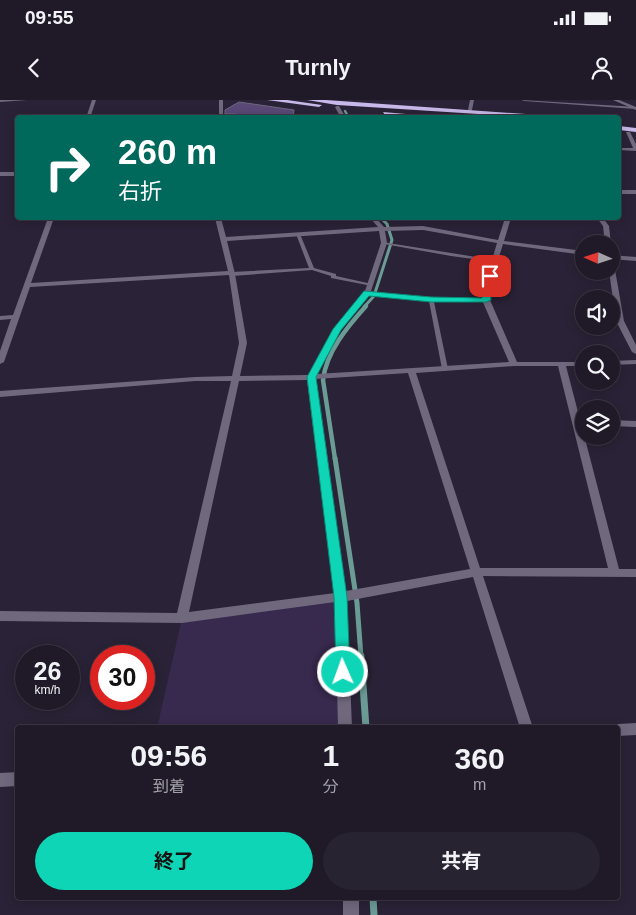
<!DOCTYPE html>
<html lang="ja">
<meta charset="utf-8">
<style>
:root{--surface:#201a28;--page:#282330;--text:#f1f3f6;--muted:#a2a1a8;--line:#3d3845;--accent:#0dd5b5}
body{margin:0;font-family:Helvetica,"Noto Sans JP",sans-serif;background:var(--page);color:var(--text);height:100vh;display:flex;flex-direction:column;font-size:19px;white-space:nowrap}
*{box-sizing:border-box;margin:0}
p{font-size:16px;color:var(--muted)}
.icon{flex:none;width:28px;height:28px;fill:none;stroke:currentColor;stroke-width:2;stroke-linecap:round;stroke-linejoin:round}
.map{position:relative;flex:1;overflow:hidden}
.panel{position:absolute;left:15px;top:625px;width:605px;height:175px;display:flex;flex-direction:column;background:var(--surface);border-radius:5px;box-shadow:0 2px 12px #0003,0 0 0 1px var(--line)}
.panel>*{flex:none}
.banner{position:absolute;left:15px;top:15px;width:606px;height:105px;border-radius:5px;box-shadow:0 2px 12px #0003,0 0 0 1px var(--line);background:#00695c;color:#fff;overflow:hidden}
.needle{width:32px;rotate:273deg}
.fabs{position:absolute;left:575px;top:135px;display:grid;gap:10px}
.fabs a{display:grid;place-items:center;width:45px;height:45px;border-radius:50%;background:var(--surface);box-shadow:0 2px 12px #0003,0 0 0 1px var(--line);font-size:25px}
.speed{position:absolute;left:15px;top:545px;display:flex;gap:10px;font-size:25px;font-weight:700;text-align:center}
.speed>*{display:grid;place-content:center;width:65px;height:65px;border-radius:50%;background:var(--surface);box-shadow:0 2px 12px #0003,0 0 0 1px var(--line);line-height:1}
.speed small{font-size:12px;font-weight:400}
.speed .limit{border:8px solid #d22;background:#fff;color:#111}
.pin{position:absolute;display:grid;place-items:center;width:42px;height:42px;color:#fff;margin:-21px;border-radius:10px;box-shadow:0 2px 8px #0006}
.me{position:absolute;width:55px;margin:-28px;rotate:358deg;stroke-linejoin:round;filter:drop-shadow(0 0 4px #0008)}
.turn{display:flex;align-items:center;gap:18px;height:105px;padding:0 20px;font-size:22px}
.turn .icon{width:65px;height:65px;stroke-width:2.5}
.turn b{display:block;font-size:35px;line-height:42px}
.eta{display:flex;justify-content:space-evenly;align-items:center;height:85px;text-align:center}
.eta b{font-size:30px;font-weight:700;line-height:35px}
.button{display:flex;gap:10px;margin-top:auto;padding:10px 20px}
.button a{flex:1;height:58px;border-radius:30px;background:var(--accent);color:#111;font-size:20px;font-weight:700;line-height:58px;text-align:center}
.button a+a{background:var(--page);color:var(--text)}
.status{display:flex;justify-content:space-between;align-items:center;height:35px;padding:0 25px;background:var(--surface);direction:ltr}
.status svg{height:14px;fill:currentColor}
header{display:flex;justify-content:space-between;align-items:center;height:65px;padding:0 20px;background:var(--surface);font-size:22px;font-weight:700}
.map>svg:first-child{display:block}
.green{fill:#38294e}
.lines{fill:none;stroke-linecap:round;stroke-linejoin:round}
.stream-far4{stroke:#6a9b94;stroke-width:2.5}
.stream-far3{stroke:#6a9b94;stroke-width:3}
.stream-far2{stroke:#6a9b94;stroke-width:4.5}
.stream-far1{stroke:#6a9b94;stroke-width:5}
.stream{stroke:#6a9b94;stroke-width:7}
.building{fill:#5a4876;stroke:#70687f}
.service{fill:#70697e;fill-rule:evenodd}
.minor{fill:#70697e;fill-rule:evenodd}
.tertiary{fill:#70697e;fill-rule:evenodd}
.trunk{fill:#c9b8ea;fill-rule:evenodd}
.route{fill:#0dd5b5;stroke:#088a76}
</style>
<div class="status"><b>09:55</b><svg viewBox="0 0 49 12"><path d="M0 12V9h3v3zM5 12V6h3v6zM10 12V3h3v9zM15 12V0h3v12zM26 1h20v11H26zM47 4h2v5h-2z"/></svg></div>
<header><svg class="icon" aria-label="back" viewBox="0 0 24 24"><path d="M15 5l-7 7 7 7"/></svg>Turnly<svg class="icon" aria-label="person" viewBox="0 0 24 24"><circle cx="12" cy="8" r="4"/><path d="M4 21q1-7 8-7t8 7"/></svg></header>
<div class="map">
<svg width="636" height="815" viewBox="0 0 636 815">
<rect width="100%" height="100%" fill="#2a2236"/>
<!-- green -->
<path class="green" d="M 341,497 L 345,627 L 157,628 L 182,518 Z"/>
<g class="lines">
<!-- stream-far4 -->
<path class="stream-far4" d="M 345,11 L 349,18"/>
<!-- stream-far3 -->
<path class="stream-far3" d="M 364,207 L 374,196 L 392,140 L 387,124 L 381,118"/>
<!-- stream-far2 -->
<path class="stream-far2" d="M 335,359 L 323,280 C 326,252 348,226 366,206"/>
<!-- stream-far1 -->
<path class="stream-far1" d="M 335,358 L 357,503 L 361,557"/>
<!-- stream -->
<path class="stream" d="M 361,556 L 366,628
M 373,798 L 374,815"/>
</g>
<!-- building -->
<path class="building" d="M 239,2 L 294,10 L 293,18 L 234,18 L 236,14 L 225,14 L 225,10 Z"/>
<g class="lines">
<!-- service -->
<path class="service" d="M 296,133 L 300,134 L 314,168 L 336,174 L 336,176 L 372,184 L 372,186 L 331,178 L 331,176 L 312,170 L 232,176 L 229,174 L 232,172 L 309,168 L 296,134 Z
M 382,142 L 495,160 L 497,161 L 495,162 L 451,156 L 384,144 L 382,143 Z
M 367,191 L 431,198 L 486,198 L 489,200 L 486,202 L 434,202 L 448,269 L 445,271 L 442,269 L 429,201 L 365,194 L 364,193 Z"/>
<!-- minor -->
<path class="minor" d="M 0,0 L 27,0 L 0,2 Z
M 92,0 L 96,0 L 90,18 L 86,18 Z
M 219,0 L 223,0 L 223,18 L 219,18 Z
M 470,0 L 474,0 L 472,10 L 470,11 L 468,10 Z
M 522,0 L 636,7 L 636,9 L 524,1 Z
M 337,6 L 339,6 L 346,18 L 341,18 L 335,7 Z
M 626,32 L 630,32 L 636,44 L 636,51 L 619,50 L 619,48 L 633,48 Z
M 619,90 L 636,90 L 636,94 L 619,94 Z
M 48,118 L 54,118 L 31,183 L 228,171 L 215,118 L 221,118 L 226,137 L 378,127 L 370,118 L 376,118 L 384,127 L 423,126 L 498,140 L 505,118 L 511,118 L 504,141 L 584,151 L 584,155 L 503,144 L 489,190 L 490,200 L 517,262 L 584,262 L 584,266 L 566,266 L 619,469 L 636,469 L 636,477 L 483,476 L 533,628 L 520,628 L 473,477 L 347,501 L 352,628 L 338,628 L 335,502 L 182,523 L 0,521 L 0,511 L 177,513 L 231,281 L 195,281 L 0,297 L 0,291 L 195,277 L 232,276 L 239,243 L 229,175 L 30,187 L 4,262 L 0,264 L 0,251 L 11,219 L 0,220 L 0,216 L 13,215 ZM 423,130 L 497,143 L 483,190 L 482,200 L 509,262 L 317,274 L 341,230 L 371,191 L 387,143 L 385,131 ZM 379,131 L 381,143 L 365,191 L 334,229 L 308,275 L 240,276 L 247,243 L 235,174 L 227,141 ZM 514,266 L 558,266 L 608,468 L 480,468 L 416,273 ZM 408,273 L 470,469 L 346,491 L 315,279 ZM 307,280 L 335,493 L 189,512 L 239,281 Z
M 597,118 L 603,118 L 609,126 L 611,144 L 605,144 L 603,126 Z
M 611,155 L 636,157 L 636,161 L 611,159 Z
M 611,162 L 614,164 L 624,221 L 636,245 L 636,254 L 632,252 L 616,221 L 609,171 L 611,171 Z
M 636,260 L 636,264 L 611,265 L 611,261 Z
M 611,320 L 636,321 L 636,327 L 611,326 Z
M 636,623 L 636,635 L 618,636 L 618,628 L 612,628 L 618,624 Z
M 18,672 L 18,686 L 0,687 L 0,673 Z
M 343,798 L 359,798 L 359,815 L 343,815 Z"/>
<!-- tertiary -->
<path class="tertiary" d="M 613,0 L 619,0 L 636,7 L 636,10 Z
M 0,72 L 18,72 L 18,76 L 0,76 Z"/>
<!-- trunk -->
<path class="trunk" d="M 267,0 L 287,0 L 322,5 L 319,7 Z
M 307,0 L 326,0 L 583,18 L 543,18 L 337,5 Z
M 383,12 L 429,16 L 432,18 L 385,15 Z
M 619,26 L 636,28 L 636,32 L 619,30 Z"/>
</g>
<!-- route -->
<path class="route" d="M 488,174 L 494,176 L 490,190 L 491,200 L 486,202 L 431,202 L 369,196 L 341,230 L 316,277 L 347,497 L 350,572 L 348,576 L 343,578 L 338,576 L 336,572 L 334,497 L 307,277 L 333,229 L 364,191 L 431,197 L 482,198 L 482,190 Z"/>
</svg>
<div class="fabs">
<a><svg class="needle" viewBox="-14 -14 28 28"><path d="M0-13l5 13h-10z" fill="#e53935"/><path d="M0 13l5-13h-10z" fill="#a2a1a8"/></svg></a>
<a><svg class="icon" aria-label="sound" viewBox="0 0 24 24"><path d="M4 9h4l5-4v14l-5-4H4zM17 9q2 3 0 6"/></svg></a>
<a><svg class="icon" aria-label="search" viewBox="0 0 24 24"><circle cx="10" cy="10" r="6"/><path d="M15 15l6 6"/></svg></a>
<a><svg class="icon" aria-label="layers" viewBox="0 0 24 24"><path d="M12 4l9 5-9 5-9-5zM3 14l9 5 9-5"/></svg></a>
</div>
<div class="speed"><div>26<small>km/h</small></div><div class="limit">30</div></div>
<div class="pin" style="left:490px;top:176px;background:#d93025"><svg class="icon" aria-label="arrive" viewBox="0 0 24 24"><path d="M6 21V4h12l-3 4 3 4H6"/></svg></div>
<svg class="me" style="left:343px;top:572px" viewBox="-20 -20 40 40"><circle r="17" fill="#0dd5b5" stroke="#fff" stroke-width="3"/><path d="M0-11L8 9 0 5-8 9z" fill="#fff"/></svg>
<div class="banner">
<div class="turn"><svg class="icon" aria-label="right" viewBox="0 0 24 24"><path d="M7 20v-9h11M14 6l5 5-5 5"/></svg><div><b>260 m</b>右折</div></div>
</div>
<section class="panel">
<div class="eta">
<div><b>09:56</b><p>到着</p></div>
<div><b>1</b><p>分</p></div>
<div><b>360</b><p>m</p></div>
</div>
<div class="button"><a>終了</a><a>共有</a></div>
</section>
</div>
